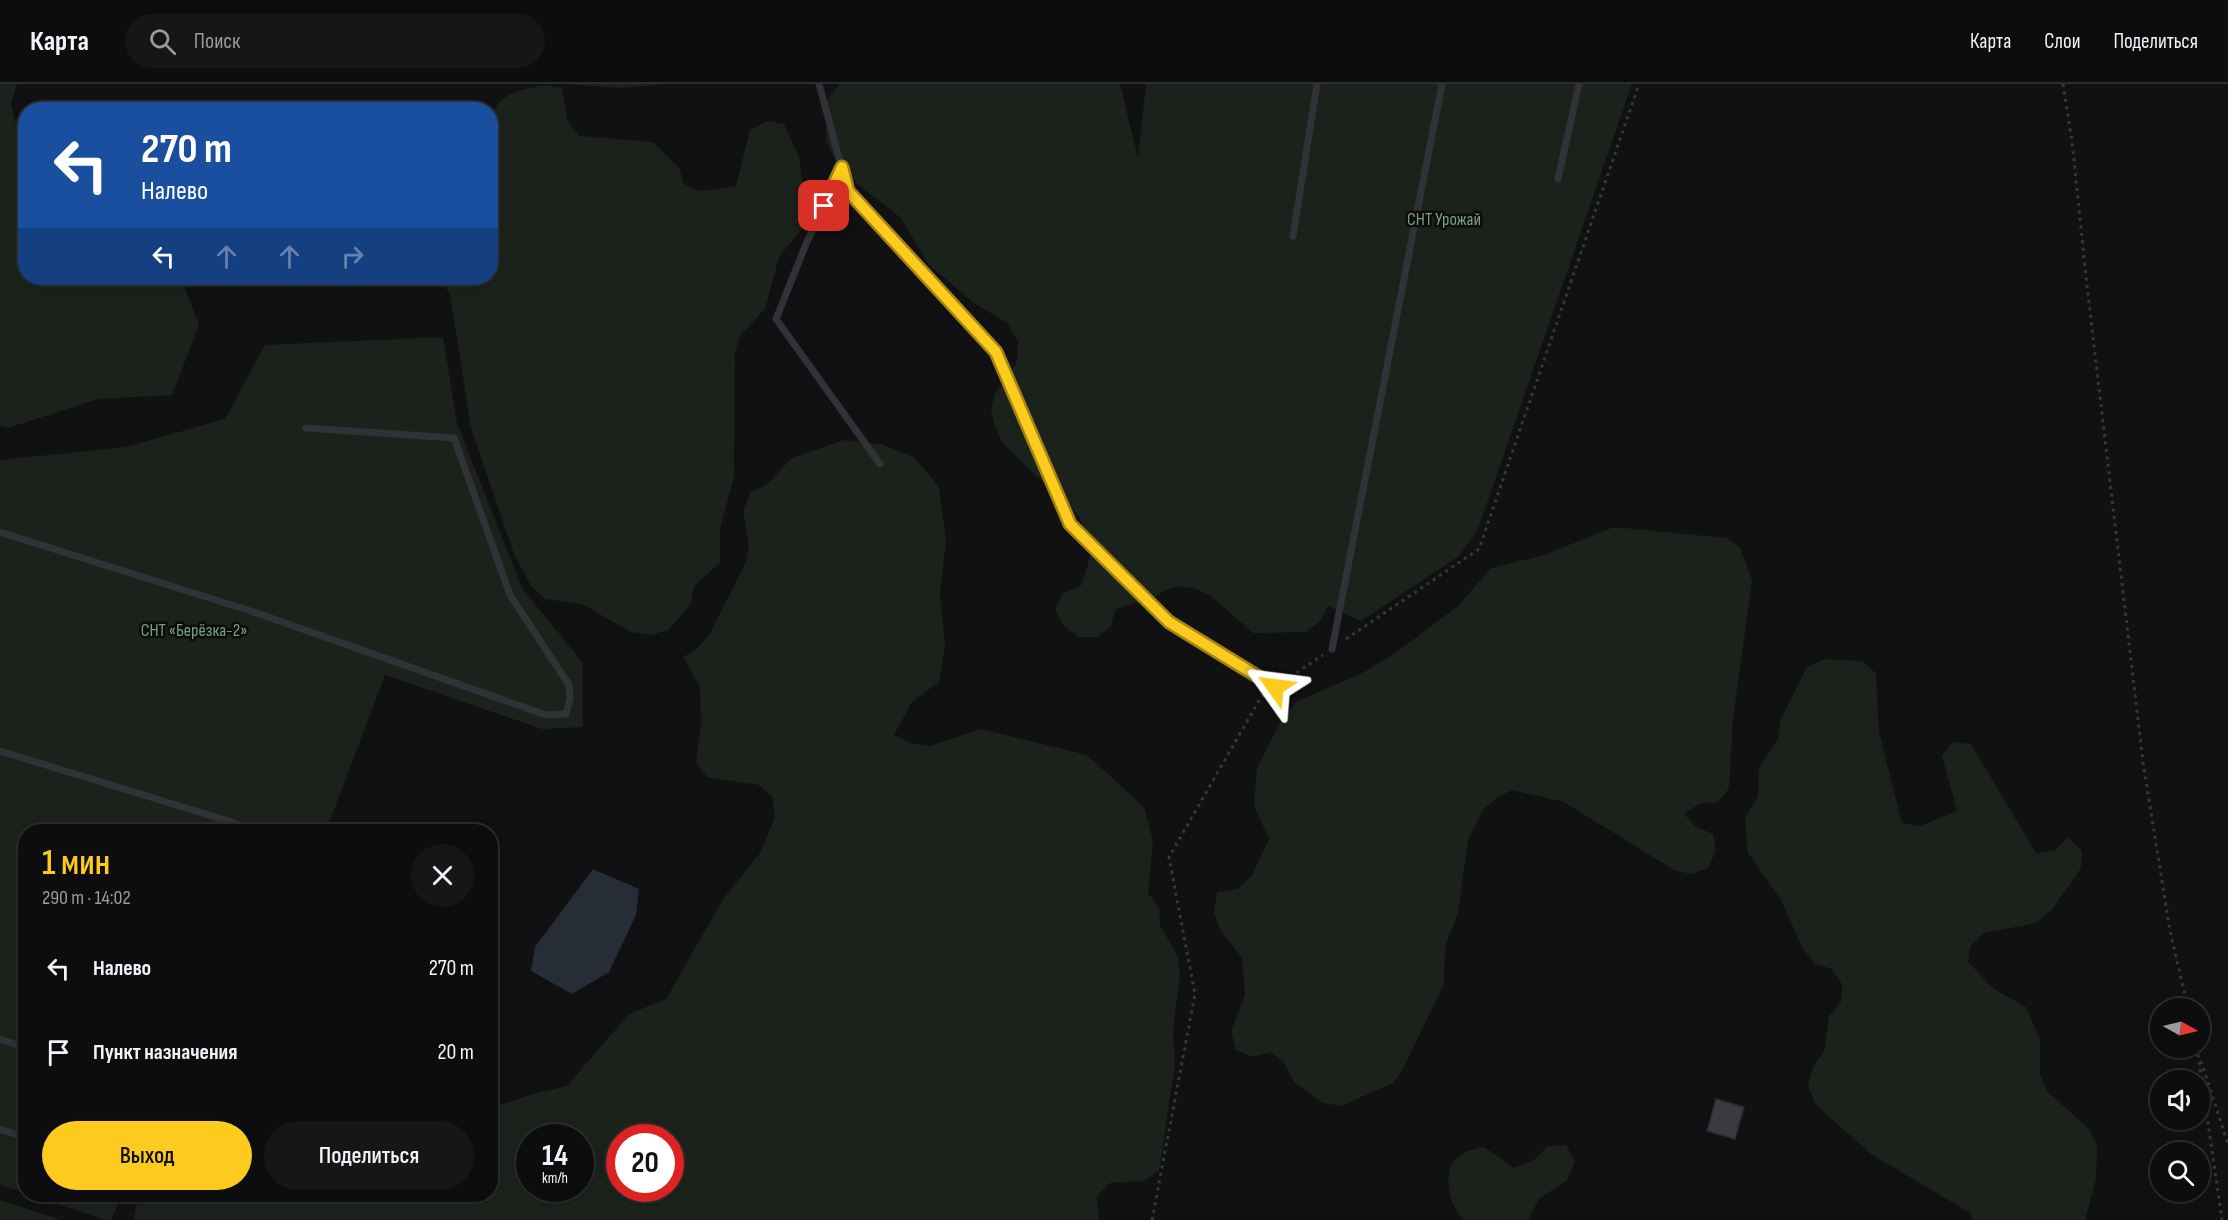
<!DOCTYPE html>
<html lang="ru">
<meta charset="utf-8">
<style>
:root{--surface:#0d0c0e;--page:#161517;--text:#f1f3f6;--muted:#9a9b9e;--line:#2d2c2e;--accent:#fccb1e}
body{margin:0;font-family:"Sofia Sans Condensed",sans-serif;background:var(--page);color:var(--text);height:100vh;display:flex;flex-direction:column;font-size:22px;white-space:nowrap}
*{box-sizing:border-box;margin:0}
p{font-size:20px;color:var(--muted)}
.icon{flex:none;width:33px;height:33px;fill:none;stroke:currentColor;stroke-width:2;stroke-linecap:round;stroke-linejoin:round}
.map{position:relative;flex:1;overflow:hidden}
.drawer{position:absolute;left:18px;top:740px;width:480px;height:378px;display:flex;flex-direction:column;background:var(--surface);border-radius:24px;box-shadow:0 3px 9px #0003,0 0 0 2px var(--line)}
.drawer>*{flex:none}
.hud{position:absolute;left:18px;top:18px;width:480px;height:183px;border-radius:24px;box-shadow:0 3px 9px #0003,0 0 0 2px var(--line);background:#1a4fa0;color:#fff;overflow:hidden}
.needle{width:39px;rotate:98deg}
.buttons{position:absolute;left:2150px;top:914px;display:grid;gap:12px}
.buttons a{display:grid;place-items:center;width:60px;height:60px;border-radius:50%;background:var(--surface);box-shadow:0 3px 9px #0003,0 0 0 2px var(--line);font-size:30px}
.speed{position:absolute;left:516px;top:1040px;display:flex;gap:12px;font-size:30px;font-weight:700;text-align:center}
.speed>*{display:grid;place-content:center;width:78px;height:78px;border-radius:50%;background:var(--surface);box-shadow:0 3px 9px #0003,0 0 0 2px var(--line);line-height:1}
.speed small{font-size:15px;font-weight:400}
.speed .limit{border:9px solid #d22;background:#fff;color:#111}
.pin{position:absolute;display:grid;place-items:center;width:51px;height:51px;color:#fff;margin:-26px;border-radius:12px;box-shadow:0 3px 9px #0006}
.me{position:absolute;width:66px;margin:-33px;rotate:301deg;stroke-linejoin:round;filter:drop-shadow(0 0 4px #0008)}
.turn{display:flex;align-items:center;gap:21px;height:126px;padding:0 24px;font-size:27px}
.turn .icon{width:78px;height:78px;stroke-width:2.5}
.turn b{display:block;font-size:42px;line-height:51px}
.lanes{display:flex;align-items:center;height:57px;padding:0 24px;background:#0003;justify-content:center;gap:30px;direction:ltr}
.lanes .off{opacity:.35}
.round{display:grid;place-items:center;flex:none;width:63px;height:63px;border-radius:32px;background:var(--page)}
.overview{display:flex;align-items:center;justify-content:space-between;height:102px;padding:0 24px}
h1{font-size:36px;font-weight:600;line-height:45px;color:var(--accent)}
.cta{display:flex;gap:12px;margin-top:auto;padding:12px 24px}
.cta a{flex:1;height:69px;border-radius:36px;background:var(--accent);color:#111;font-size:24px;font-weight:600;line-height:69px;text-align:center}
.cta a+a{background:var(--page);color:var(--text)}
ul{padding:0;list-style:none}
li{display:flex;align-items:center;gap:18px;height:84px;padding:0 24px}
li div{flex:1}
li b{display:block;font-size:22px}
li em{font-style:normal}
header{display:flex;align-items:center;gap:36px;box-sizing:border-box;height:84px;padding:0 30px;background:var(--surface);border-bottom:2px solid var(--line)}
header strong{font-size:28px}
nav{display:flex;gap:33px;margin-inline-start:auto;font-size:21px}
.search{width:420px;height:54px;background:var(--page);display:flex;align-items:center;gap:15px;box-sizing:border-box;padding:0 21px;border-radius:33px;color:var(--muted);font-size:22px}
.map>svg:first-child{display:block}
.green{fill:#1b221c;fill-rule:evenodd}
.water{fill:#262d36}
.building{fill:#3a3a40;stroke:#2b2a2e;stroke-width:1.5}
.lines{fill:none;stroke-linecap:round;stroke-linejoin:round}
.path{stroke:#37383e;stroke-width:3;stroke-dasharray:3 4.5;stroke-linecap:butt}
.service{stroke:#313137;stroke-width:7}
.route-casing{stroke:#a48414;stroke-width:15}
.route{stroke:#fccb1e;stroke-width:10}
.labels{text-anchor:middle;stroke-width:5;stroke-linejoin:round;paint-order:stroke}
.park-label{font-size:18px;fill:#76a07e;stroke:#0c0b0d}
</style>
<header>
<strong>Карта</strong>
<div class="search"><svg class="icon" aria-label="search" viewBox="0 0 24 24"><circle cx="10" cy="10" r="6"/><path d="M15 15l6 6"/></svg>Поиск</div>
<nav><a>Карта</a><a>Слои</a><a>Поделиться</a></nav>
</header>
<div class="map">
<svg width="2228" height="1136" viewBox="0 0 2228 1136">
<rect width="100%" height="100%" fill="#111012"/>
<!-- green -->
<path class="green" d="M 0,0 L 17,0 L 11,21 L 25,75 L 26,194 L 181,194 L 199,241 L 172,311 L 98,315 L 8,344 L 0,342 Z
M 567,0 L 669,0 L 620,4 Z
M 840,0 L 1120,0 L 1138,74 L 1146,0 L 1632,0 L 1478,445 L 1459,472 L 1361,537 L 1328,522 L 1320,537 L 1306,548 L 1253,549 L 1212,513 L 1197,505 L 1180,502 L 1164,507 L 1150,517 L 1133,519 L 1115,526 L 1111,543 L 1097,553 L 1079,553 L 1064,542 L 1055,526 L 1063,509 L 1081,502 L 1092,467 L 1079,432 L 1003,360 L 995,343 L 991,325 L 996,307 L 1009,293 L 1017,277 L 1018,257 L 1007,239 L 974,219 L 929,181 L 900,133 L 857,100 L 833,72 L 826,55 L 826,17 Z
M 544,1 L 562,4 L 568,38 L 579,52 L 653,58 L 679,84 L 684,100 L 700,107 L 736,102 L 750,46 L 767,37 L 784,40 L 799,73 L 806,128 L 801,146 L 779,173 L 765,225 L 740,252 L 735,269 L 734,393 L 720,444 L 720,479 L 694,502 L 691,519 L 669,546 L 651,551 L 631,548 L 582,520 L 545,515 L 531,502 L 514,470 L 471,344 L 450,210 L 439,194 L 490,194 L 491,32 C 503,6 519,7 544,1 Z
M 443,253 L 457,339 L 522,504 L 583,579 L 583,643 L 542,645 L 385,591 L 326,747 L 26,747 L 25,1109 L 0,1101 L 0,376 L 126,363 L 225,335 L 265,261 Z
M 844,356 L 881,360 L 914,373 L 939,403 L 946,457 L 940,510 L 945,562 L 939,598 L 912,618 L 894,651 L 910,659 L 930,662 L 981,645 L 1087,671 L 1144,723 L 1153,757 L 1148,809 L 1159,824 L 1160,841 L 1178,873 L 1180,891 L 1173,945 L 1175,980 L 1159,1087 L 1143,1097 L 1110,1099 L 1097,1112 L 1099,1136 L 134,1136 L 138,1110 L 231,1110 L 235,1112 C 254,1115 278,1123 294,1110 L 400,1112 L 490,1110 L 491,1027 L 493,1024 L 529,1011 L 567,1002 L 629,930 L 666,915 L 723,815 L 760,769 L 775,733 L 772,713 L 759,701 L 707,693 L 696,678 L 701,640 L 700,603 L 683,573 L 698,564 L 710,549 L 745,480 L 749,463 L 743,427 L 750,409 L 766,401 L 792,374 ZM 530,1053 L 580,1053 L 580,1104 L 530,1104 ZM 620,1053 L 670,1053 L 670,1104 L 620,1104 Z
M 1614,443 L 1726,454 L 1740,463 L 1752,497 L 1733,635 L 1729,704 L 1718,718 L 1699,720 L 1684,730 L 1696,743 L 1713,750 L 1716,767 L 1708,784 L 1691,790 L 1674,786 L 1564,718 L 1512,706 L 1496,714 L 1483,726 L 1468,756 L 1458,829 L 1445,863 L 1444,900 L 1403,985 L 1393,999 L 1341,1022 L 1323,1019 L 1294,998 L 1285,980 L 1271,968 L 1252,973 L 1236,966 L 1231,947 L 1245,911 L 1242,874 L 1220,845 L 1214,828 L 1217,808 L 1238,805 L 1252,791 L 1269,755 L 1254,722 L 1257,684 L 1283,633 L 1296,618 L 1364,588 L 1397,568 L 1458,522 L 1491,484 L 1544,471 Z
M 1825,575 L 1862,577 L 1876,589 L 1879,648 L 1902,739 L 1920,742 L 1957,727 L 1942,672 L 1952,658 L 1971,660 L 2036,769 L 2054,767 L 2068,753 L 2082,767 L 2081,784 L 2051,827 L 2036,839 L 1984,849 L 1970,862 L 1968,878 L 1994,905 L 2026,923 L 2040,955 L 2040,990 L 2047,1007 L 2089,1045 L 2097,1062 L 2096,1095 L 2085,1136 L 1973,1136 L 1970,1129 L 1871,1070 L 1816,1021 L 1808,1002 L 1813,983 L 1824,968 L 1829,932 L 1841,918 L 1842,900 L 1832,885 L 1815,880 L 1803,865 L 1781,816 L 1748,769 L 1745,734 L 1758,712 L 1759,685 L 1778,654 L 1781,635 L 1807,583 Z
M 1566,1061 L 1575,1077 L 1567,1096 L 1539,1115 L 1528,1136 L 1465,1136 C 1450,1126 1444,1096 1452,1080 C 1458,1068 1473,1065 1484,1063 L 1514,1084 L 1534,1076 L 1548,1062 Z
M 27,1110 L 123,1110 L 111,1136 L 106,1136 Z
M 0,1116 L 61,1136 L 0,1136 Z"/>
<!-- water -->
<path class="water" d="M 593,785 L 639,805 L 636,831 L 609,888 L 572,910 L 531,887 L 535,863 Z"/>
<!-- building -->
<path class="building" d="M 1716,1015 L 1744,1023 L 1735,1055 L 1707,1047 Z"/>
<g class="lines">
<!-- path -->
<path class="path" d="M 2063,0 L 2072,57 L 2087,202 L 2143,678 L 2170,847 L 2188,924
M 1346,555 L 1479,465 L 1639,0
M 1284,597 L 1323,571
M 2197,963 L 2222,1136
M 2201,977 L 2228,1060
M 1152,1136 L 1195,910 L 1169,773 L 1261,613 L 1266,609"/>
<!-- service -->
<path class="service" d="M 819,0 L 848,107 L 996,268 L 1070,440 L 1169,539 L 1275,603
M 842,83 L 806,160 L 776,235 L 880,380
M 1558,95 L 1579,0
M 1293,152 L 1317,0
M 0,448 L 254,528 L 546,631 L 566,630 L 570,614 L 569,601 L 510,511 L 454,354 L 306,344
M 1332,565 L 1442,0
M 0,667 L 235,739
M 0,955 L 26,964
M 0,1045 L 26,1054"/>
</g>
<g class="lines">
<defs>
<path id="route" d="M 824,122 L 842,83 L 848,107 L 996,268 L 1070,440 L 1169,538 L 1275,603"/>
</defs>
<!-- route casing -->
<use href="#route" class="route-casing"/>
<!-- route -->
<use href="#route" class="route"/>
</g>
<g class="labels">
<!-- park labels -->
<g class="park-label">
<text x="1444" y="141">СНТ Урожай</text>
<text x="194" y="552">СНТ «Берёзка-2»</text>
</g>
</g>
</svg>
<div class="buttons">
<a><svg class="needle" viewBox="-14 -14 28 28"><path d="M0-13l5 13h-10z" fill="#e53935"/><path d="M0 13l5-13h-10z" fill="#9a9b9e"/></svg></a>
<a><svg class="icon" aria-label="sound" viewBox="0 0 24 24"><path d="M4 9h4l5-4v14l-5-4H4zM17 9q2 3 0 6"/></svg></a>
<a><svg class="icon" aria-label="search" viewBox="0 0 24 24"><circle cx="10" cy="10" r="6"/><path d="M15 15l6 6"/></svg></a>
</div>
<div class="speed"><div>14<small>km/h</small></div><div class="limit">20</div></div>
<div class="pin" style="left:824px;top:122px;background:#d93025"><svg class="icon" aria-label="arrive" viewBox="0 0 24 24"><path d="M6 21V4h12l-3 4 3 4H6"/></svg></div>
<svg class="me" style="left:1275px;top:603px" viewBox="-20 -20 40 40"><path d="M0-17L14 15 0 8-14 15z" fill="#fccb1e" stroke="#fff" stroke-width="4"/></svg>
<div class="hud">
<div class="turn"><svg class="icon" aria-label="left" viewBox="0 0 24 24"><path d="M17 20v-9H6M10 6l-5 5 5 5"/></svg><div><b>270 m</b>Налево</div></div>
<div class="lanes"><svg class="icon" aria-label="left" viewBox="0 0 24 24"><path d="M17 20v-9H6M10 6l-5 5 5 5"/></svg><svg class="icon off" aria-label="ahead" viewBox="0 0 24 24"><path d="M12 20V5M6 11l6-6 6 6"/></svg><svg class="icon off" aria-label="ahead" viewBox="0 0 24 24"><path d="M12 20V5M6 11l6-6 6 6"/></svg><svg class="icon off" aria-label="right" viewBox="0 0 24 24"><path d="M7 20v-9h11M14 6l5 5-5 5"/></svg></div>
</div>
<section class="drawer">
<div class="overview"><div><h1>1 мин</h1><p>290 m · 14:02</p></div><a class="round"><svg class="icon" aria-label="close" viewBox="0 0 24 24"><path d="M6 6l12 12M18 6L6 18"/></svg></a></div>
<ul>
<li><svg class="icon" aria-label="left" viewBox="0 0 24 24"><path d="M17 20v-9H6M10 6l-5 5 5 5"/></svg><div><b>Налево</b></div><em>270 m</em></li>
<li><svg class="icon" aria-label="arrive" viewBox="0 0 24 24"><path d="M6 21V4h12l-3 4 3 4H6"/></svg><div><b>Пункт назначения</b></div><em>20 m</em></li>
</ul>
<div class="cta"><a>Выход</a><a>Поделиться</a></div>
</section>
</div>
